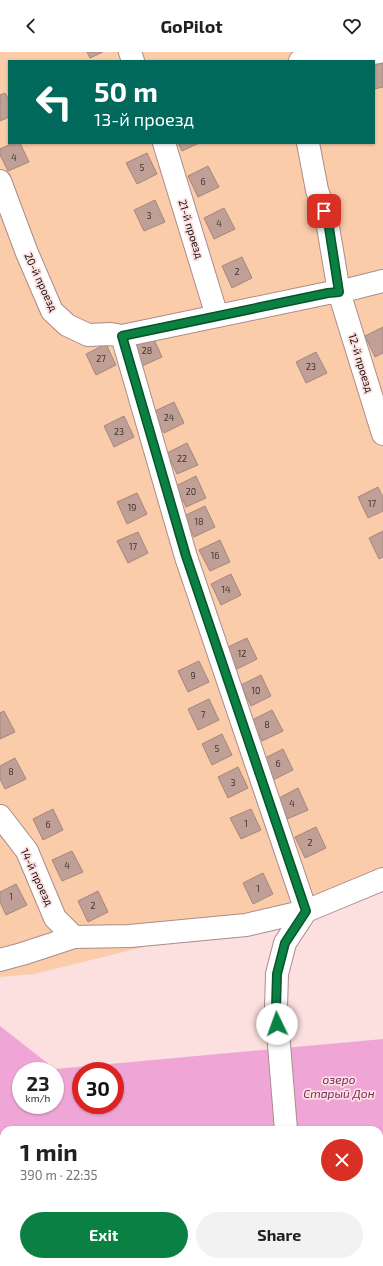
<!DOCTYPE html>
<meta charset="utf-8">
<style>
:root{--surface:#fff;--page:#f2f2f2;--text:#202124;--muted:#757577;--accent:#0b8043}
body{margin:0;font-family:"Exo 2",sans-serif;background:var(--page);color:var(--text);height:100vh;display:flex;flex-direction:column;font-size:15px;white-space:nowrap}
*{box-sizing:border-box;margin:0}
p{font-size:13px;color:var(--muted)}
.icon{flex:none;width:22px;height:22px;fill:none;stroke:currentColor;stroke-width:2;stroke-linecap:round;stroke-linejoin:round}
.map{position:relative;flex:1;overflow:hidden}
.side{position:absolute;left:0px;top:1074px;width:383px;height:140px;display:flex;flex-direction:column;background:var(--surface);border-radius:12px 12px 0 0;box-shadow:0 1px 3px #0004}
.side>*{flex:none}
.guide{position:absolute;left:8px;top:8px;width:367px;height:84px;border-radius:0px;box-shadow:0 1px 3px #0004;background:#00695c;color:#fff;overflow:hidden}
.speed{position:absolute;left:12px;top:1010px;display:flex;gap:8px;font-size:20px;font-weight:700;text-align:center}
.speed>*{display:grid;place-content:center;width:52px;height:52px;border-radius:50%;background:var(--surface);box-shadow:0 1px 3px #0004;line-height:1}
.speed small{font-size:10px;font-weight:400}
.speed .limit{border:6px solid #d22;background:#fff;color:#111}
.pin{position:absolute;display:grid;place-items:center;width:34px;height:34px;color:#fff;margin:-17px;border-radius:8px;box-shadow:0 2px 6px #0006}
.me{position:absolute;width:44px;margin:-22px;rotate:357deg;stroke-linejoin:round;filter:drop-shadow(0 0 3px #0008)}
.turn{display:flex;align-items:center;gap:14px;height:84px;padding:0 20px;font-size:18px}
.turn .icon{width:52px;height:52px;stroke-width:2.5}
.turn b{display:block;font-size:28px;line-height:34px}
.round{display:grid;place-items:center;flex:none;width:42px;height:42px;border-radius:21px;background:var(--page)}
.head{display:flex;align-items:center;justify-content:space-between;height:68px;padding:0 20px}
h1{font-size:24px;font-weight:700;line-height:30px}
.action{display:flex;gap:8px;margin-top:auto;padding:8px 20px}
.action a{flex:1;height:46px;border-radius:24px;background:var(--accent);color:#fff;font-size:16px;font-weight:700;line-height:46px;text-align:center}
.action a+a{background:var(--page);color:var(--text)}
header{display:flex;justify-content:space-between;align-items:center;height:52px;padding:0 20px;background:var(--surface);font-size:18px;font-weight:700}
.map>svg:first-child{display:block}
.green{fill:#fbcca9;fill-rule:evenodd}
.water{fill:#efa6d7;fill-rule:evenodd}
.building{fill:#c0a096;stroke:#a5877d}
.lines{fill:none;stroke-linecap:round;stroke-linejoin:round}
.minor-casing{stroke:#ac8b8b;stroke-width:24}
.minor{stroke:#fff;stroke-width:22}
.route-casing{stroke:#07532c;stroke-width:10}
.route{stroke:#0b8043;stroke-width:7}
.labels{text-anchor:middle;stroke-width:3.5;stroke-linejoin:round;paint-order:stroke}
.number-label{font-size:9px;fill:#443230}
.street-label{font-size:11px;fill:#1a0e0e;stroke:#fcdfdf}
.water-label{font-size:12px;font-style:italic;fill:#7e2a68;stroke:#fcdfdf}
</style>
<header><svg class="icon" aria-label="back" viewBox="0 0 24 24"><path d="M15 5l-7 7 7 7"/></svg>GoPilot<svg class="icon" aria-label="heart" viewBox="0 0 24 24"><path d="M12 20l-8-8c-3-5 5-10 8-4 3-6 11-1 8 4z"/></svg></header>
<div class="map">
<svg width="383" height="1214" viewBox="0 0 383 1214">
<rect width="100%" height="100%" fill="#fcdfdf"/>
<!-- green -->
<path class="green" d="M 0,0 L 383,0 L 383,836 L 34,922 L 0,925 ZM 9,9 L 374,9 L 374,91 L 9,91 Z"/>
<!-- water -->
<path class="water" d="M 0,974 L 55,1017 L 383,987 L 383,1163 L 379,1164 L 379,1078 L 4,1078 L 4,1193 L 0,1192 ZM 21,1019 L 55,1019 L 55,1053 L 21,1053 ZM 81,1019 L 115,1019 L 115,1053 L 81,1053 Z"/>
<!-- building -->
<path class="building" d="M 87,0 L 103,0 L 90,6 Z
M 383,10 L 383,35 L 374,37 L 374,13 Z
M 5,41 L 9,48 L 9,65 L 0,69 L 0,43 Z
M 13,91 L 20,91 L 29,110 L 8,119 L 0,103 L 0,97 Z
M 178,91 L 199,91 L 182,99 Z
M 147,101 L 157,122 L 137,132 L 126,111 Z
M 208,114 L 219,135 L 198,145 L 188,124 Z
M 155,148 L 165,170 L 144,179 L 134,158 Z
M 224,156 L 235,177 L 214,187 L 204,166 Z
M 242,205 L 252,226 L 232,236 L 222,214 Z
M 383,275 L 383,301 L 375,305 L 365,284 Z
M 152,283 L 162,305 L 142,314 L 132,293 Z
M 106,292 L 116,313 L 96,323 L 86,302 Z
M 316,300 L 327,321 L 306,331 L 296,310 Z
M 174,350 L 184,371 L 164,381 L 153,360 Z
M 124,364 L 134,385 L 114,395 L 104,374 Z
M 187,391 L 198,413 L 177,422 L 167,401 Z
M 196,424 L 206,446 L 186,455 L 176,434 Z
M 378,435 L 383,445 L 383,459 L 368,466 L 358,445 Z
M 137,441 L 147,462 L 127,472 L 117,450 Z
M 205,454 L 215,475 L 194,485 L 184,464 Z
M 383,479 L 383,505 L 379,507 L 369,486 Z
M 138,480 L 148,501 L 128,511 L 117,489 Z
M 220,488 L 230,510 L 210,519 L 199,498 Z
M 231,522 L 241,543 L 221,553 L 211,532 Z
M 247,586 L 257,607 L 237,617 L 226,596 Z
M 199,609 L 209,630 L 188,640 L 178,619 Z
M 261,623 L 271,644 L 251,654 L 241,633 Z
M 209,647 L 219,668 L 198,678 L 188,657 Z
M 272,658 L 283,679 L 262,689 L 252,668 Z
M 4,659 L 15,680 L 0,687 L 0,661 Z
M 222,682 L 232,703 L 212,713 L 202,692 Z
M 283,697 L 293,718 L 273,728 L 263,707 Z
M 15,706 L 26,727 L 5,737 L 0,727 L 0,714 Z
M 238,715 L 248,736 L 228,746 L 218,725 Z
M 298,736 L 308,758 L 287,767 L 277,747 Z
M 53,757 L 63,778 L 43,788 L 33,767 Z
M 251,757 L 261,778 L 241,787 L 230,766 Z
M 316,775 L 326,796 L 305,806 L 295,785 Z
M 72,799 L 83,820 L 62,829 L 52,808 Z
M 263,821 L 273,842 L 253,852 L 243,831 Z
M 16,832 L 27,853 L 6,863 L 0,850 L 0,840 Z
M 98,839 L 108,860 L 88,870 L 78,849 Z"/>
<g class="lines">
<defs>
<path id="minor" d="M 130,0 L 133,9
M 300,9 L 310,2 L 358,4 L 379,0
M 164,91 L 217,264
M 308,91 L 317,138 L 327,169 L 339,240 L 383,382
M 0,129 L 27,201 L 52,259 L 67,273 L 88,283 L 111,282 L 122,284 L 328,241 L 339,240 L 383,229
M 122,284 L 186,505 L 306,859 L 285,891 L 277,922 L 276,956 L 286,1078
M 0,764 L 27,799 L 55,866 L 74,885
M 0,908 L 22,902 L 74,885 L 130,884 L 246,873 L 306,859 L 383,827
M 298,1210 L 299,1214"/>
</defs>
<!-- minor casing -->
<use href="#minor" class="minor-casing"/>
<!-- minor -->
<use href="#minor" class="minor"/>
</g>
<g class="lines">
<defs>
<path id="route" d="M 277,972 L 276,956 L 277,922 L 285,891 L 306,859 L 186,504 L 122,284 L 328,241 L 339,240 L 328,169 L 324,159"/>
</defs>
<!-- route casing -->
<use href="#route" class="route-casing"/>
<!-- route -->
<use href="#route" class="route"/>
</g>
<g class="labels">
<!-- number labels -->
<g class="number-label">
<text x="14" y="109">4</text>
<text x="142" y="119">5</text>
<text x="203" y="133">6</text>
<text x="149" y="167">3</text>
<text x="219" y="175">4</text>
<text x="237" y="223">2</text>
<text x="147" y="302">28</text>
<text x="101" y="310">27</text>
<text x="311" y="318">23</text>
<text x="169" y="369">24</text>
<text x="119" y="383">23</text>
<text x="182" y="410">22</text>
<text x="191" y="443">20</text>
<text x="372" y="455">17</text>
<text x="132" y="459">19</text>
<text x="199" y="473">18</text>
<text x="133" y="498">17</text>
<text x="215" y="507">16</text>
<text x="226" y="541">14</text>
<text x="242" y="605">12</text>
<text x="193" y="627">9</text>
<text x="256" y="642">10</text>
<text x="203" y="666">7</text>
<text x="267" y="676">8</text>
<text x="217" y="700">5</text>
<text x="278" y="715">6</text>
<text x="11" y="723">8</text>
<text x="233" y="734">3</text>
<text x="292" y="755">4</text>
<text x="246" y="775">1</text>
<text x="48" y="776">6</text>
<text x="310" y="794">2</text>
<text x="67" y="817">4</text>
<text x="258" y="840">1</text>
<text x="11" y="848">1</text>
<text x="93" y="857">2</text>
</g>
<!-- street labels -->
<g class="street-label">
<text transform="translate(191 177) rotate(73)" y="4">21-й проезд</text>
<text transform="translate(41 230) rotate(65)" y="4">20-й проезд</text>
<text transform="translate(361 311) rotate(73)" y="4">12-й проезд</text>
<text transform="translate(37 825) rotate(65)" y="4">14-й проезд</text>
</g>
<!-- water labels -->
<g class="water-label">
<text x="339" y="1032">озеро<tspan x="339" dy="14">Старый Дон</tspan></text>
</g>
</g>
</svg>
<div class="speed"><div>23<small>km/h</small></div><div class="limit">30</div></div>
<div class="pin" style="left:324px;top:159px;background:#d93025"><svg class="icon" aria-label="arrive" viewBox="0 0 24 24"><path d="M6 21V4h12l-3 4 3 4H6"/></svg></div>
<svg class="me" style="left:277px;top:972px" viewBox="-20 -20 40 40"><circle r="19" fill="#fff"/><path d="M0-13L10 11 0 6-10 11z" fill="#0b8043"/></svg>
<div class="guide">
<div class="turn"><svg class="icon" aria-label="left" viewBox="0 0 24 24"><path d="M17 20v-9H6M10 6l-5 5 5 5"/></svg><div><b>50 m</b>13-й проезд</div></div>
</div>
<section class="side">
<div class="head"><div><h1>1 min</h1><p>390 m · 22:35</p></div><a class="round" style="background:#d93025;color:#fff"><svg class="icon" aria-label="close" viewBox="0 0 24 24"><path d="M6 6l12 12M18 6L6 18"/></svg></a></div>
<div class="action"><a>Exit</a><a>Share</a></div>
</section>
</div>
